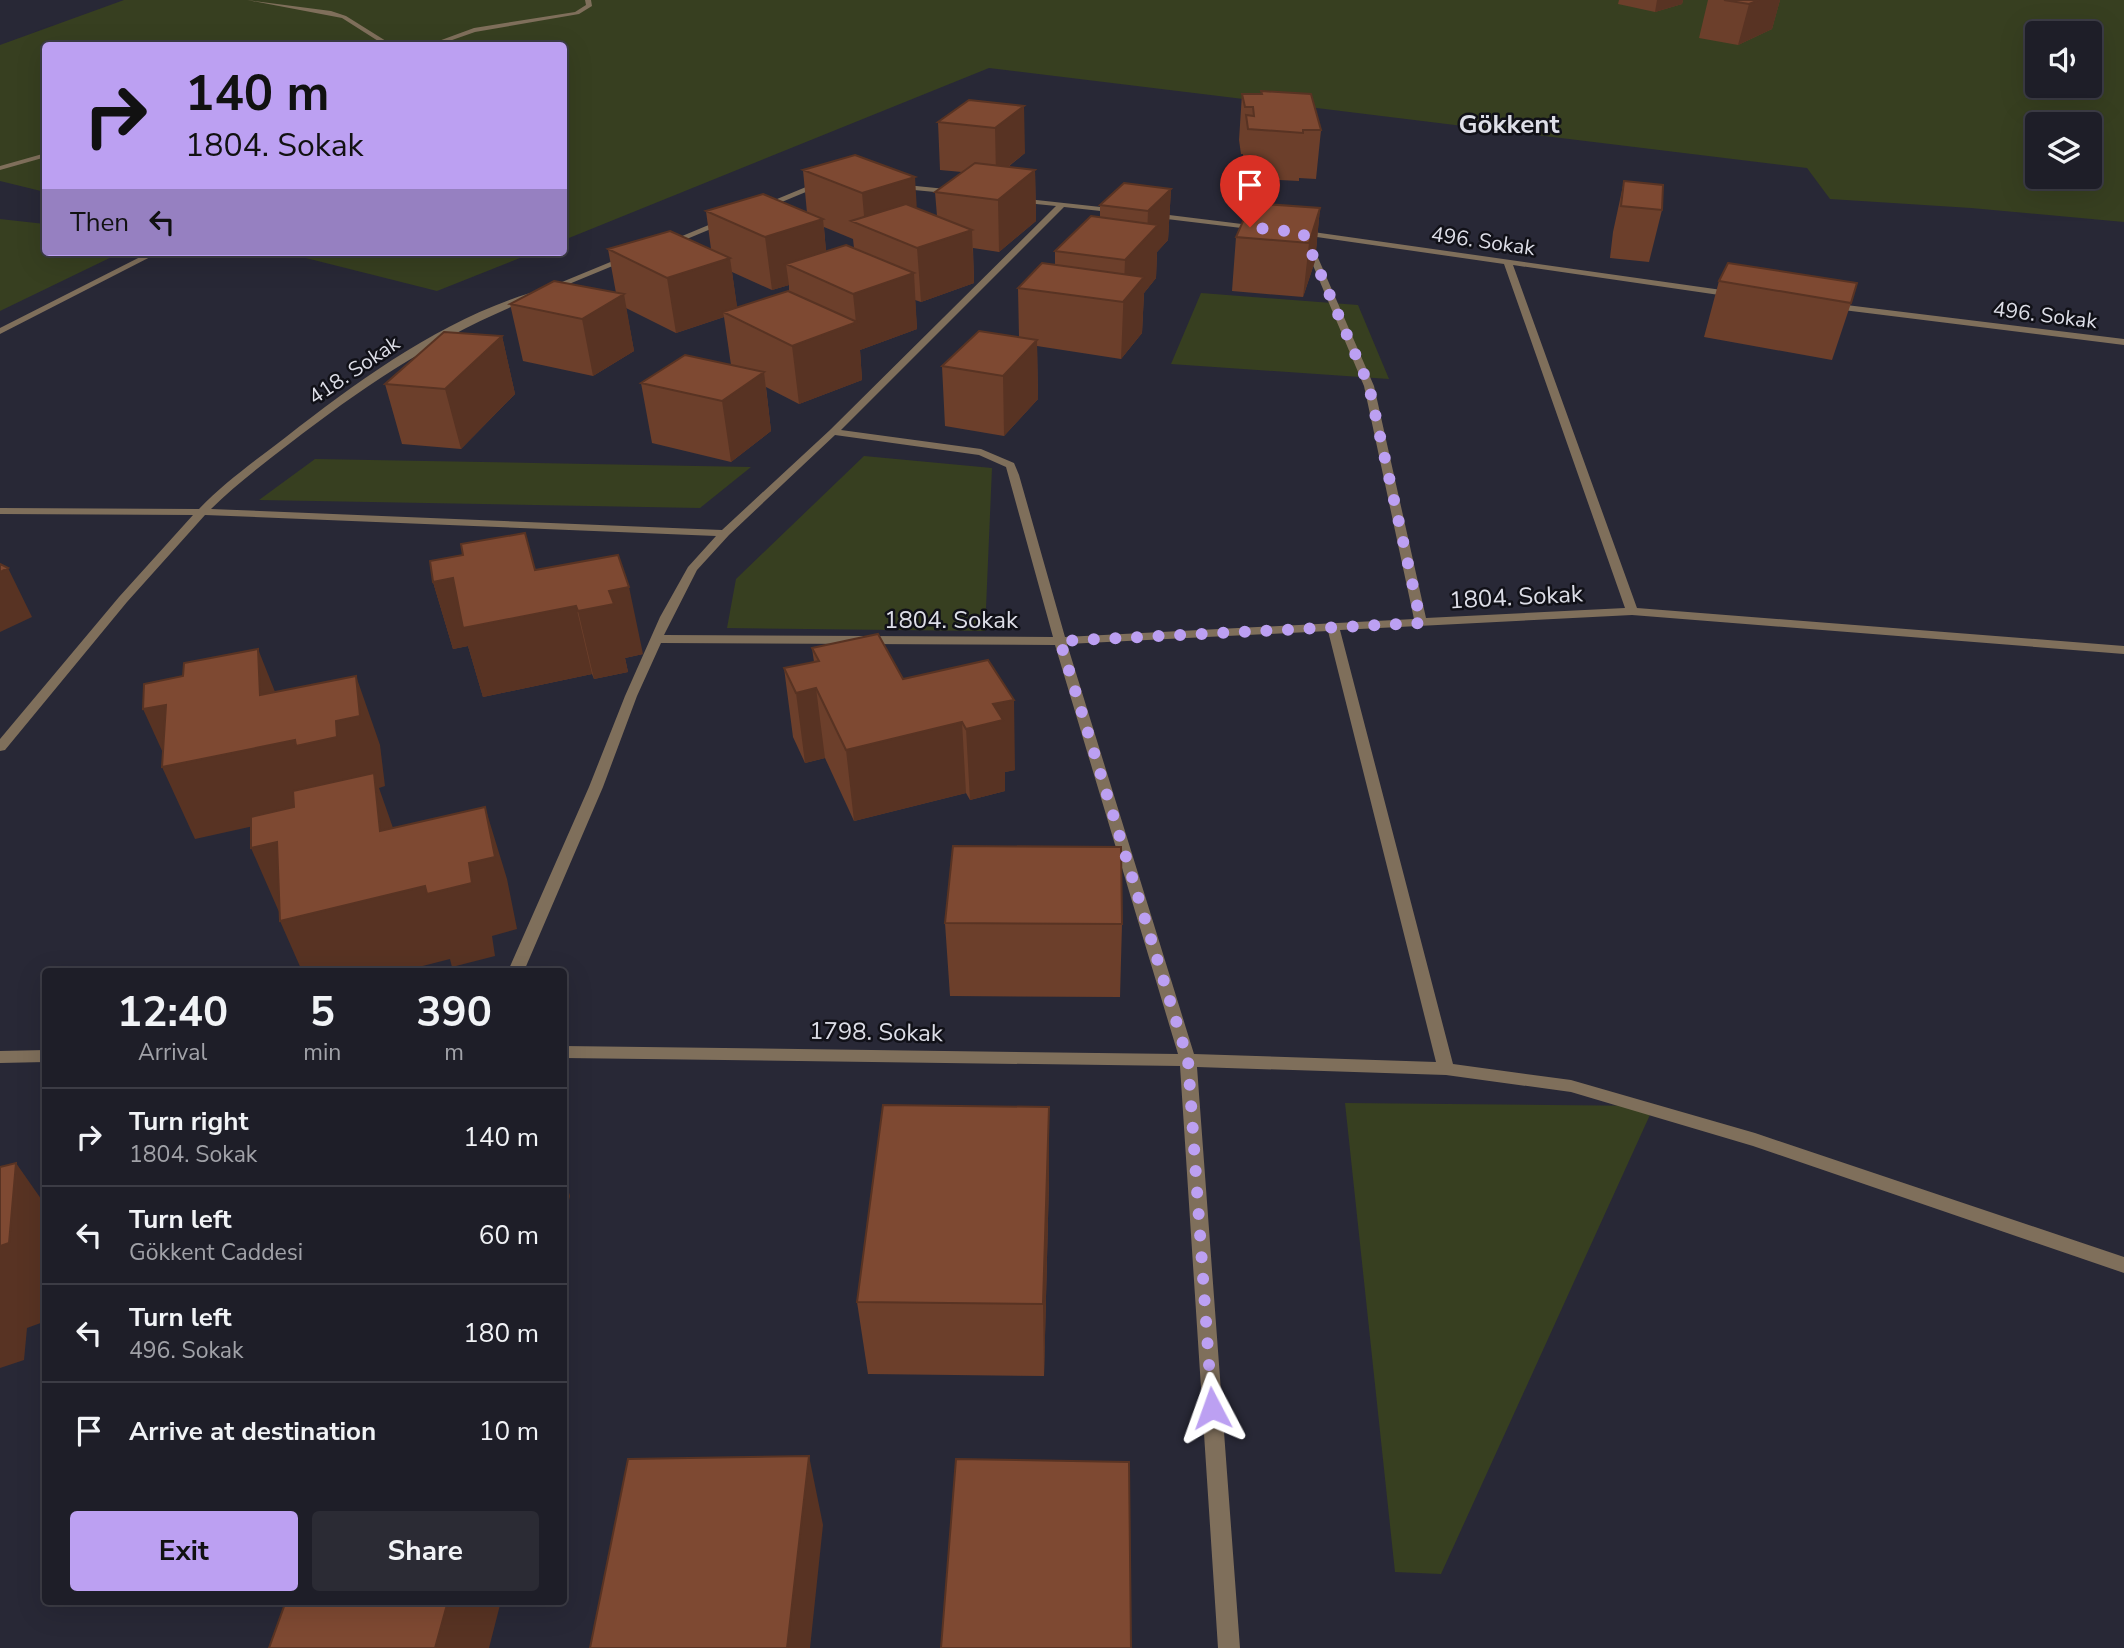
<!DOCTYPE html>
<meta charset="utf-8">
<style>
:root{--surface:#1e1e28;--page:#2b2b34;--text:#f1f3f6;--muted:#a1a2a8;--line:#3c3c45;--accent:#bca0f2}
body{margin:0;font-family:"Nunito Sans",sans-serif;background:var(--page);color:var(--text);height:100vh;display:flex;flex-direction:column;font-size:26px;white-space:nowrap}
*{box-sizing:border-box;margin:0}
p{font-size:23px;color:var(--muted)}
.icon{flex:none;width:38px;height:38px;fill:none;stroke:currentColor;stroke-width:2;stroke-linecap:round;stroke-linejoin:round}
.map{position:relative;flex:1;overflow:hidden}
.drawer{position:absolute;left:42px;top:968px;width:525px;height:637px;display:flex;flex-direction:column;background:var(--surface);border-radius:7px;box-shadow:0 7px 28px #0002,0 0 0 2px var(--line)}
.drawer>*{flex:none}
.hud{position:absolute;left:42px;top:42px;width:525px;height:214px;border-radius:7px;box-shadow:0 7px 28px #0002,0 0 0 2px var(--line);background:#bca0f2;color:#111;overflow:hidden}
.controls{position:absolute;left:2025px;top:21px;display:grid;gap:14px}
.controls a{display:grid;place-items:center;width:77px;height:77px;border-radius:7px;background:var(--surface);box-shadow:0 7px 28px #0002,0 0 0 2px var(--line);font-size:35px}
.pin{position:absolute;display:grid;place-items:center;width:60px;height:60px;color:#fff;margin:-72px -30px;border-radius:50% 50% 50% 0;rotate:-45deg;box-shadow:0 0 7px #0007}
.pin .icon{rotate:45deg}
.me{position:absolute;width:77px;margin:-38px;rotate:356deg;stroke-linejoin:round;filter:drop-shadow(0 0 5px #0008)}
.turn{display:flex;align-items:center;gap:24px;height:147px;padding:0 28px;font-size:32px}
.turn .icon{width:91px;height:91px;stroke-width:2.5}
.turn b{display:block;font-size:49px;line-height:60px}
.then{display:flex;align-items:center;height:66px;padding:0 28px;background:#0003;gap:14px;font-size:26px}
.eta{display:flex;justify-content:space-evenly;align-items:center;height:119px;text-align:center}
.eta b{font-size:42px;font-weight:700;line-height:49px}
.button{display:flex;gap:14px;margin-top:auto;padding:14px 28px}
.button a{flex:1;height:80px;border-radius:7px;background:var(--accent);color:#111;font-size:28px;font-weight:700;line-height:80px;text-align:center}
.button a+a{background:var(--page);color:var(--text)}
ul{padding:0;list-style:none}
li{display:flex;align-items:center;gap:21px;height:98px;padding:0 28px;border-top:2px solid var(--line)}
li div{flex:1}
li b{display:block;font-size:26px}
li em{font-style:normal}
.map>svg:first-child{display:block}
.green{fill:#373f20;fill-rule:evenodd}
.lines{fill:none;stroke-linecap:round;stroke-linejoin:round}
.minor{fill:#7f6f5b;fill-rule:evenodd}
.wall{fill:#6c3f2b;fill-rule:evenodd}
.shaded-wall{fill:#583323}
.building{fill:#7e4932;stroke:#583323;stroke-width:2}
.route{stroke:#bca0f2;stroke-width:12;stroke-dasharray:0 21.6}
.labels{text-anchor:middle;stroke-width:5;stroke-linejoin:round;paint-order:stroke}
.far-street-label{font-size:21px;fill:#dddee7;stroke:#111118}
.street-label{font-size:24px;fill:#dddee7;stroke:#111118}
.far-district-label{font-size:26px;font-weight:bold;fill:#dddee7;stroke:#111118}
</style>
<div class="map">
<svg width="2124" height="1648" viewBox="0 0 2124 1648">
<rect width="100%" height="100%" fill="#282836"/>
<!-- green -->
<path class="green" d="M 124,0 L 2124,0 L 2124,222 L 1971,208 L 1830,199 L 1807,168 L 989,68 L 564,240 L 564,46 L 46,46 L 45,192 L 0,181 L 0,45 ZM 2037,33 L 2090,33 L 2090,86 L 2037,86 ZM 2037,124 L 2090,124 L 2090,177 L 2037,177 Z
M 0,219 L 45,224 L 46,252 L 122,252 L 0,311 Z
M 282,252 L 535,252 L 437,291 Z
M 1201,293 L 1358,305 L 1389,379 L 1171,364 Z
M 864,456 L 992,468 L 985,631 L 727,628 L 736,579 Z
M 315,459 L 751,467 L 700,508 L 259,500 Z
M 1345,1103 L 1654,1106 L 1441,1574 L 1395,1572 Z"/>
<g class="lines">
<!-- minor -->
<path class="minor" d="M 247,0 L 331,11 L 346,16 L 394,46 L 386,46 L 342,18 Z
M 585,0 L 591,0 L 592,6 L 579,14 L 475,32 L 435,46 L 425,46 L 474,28 L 575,12 L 586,5 Z
M 46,153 L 46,157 L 0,170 L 0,166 Z
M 818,182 L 825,184 L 765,209 L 758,207 Z
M 896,184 L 956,190 L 960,192 L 956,194 L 893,188 L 892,186 Z
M 1018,198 L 1119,209 L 1123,211 L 1119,213 L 1064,207 L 841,430 L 981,449 L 1014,463 L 1019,475 L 1065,637 L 1414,619 L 1364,386 L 1304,244 L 1308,242 L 1312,244 L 1374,386 L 1426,618 L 1625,608 L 1504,264 L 1296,234 L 1295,232 L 1299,230 L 1736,292 L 1736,296 L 1733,297 L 1513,265 L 1637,608 L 2124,646 L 2124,654 L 1632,615 L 1340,630 L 1453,1064 L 1571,1080 L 1755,1133 L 2124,1257 L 2124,1273 L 1753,1146 L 1571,1092 L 1446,1075 L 1197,1067 L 1240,1648 L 1218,1648 L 1180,1066 L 564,1058 L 564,1046 L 1178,1054 L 1055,645 L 661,643 L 637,696 L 603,787 L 524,971 L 508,971 L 589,787 L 625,696 L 660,617 L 688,567 L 716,536 L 205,515 L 127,602 L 5,750 L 0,751 L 0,739 L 119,597 L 193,515 L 0,514 L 0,508 L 199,509 C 225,482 256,460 286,437 C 359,380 440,321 530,293 L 534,296 L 533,298 C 443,333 365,385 289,444 C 262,465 235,485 211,509 L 722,530 L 830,430 L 1056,206 L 1015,202 L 1014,200 ZM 835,435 L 979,455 L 1006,467 L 1053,637 L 664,635 L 697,570 L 729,535 ZM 1328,631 L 1436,1062 L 1194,1054 L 1067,644 Z
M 1153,213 L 1258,226 L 1262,228 L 1258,230 L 1150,217 L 1149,215 Z
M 723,219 L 730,221 L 670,246 L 663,244 Z
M 150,252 L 160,252 L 0,334 L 0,328 Z
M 625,256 L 632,258 L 552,291 L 545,289 Z
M 1830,303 L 2124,339 L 2124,345 L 1827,308 L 1826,306 Z
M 46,1050 L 46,1062 L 0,1063 L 0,1051 Z"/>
</g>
<!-- wall -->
<path class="wall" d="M 1619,0 L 1683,0 L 1682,4 L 1655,12 L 1618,4 Z
M 1708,0 L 1780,0 L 1772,29 L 1738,45 L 1699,38 Z
M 1242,94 L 1321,130 L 1316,179 L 1299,178 L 1299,181 L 1245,178 L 1242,163 L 1243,154 L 1241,154 L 1239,140 Z
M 969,100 L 1025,153 L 1008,167 L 1035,170 L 1036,221 L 999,252 L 973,248 L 974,283 L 921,302 L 915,300 L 917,329 L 860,350 L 862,380 L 799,404 L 766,387 L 771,431 L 731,462 L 652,443 L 641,383 L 731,365 L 724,317 L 676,333 L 626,308 L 634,351 L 593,376 L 523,361 L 510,304 L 616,293 L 608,249 L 711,249 L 706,211 L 807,213 L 803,170 L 937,216 L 935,192 L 962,172 L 940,170 L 938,122 ZM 824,227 L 853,239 L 854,248 L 826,252 ZM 732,272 L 772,290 L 789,285 L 789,291 L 737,308 Z
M 1624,181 L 1662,210 L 1649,262 L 1610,258 L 1613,232 Z
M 1171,189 L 1168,240 L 1157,252 L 1156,278 L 1144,293 L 1142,333 L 1121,359 L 1037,346 L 1038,399 L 1004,436 L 945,426 L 942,366 L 1019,337 L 1018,288 L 1055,265 L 1055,251 L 1100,218 L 1100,205 Z
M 1320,208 L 1315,261 L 1303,297 L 1232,291 L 1236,237 Z
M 1719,281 L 1851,303 L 1832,360 L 1704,337 Z
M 502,336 L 515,394 L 461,449 L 402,444 L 385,384 Z
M 535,570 L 643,654 L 625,658 L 628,672 L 594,679 L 592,674 L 483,697 L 468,646 L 453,649 L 433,582 Z
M 812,648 L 903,679 L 988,660 L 1015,770 L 1005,772 L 1005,791 L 970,800 L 966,793 L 854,821 L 825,758 L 805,763 L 793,737 L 784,668 L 814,662 Z
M 945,923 L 1122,924 L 1120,997 L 950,996 Z
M 1049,1107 L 1049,1180 L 1044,1376 L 868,1374 L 857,1302 Z"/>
<!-- shaded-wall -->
<path class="shaded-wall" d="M 1657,0 L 1683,0 L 1682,4 L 1655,12 Z
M 1759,0 L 1780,0 L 1772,29 L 1738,45 L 1749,4 Z
M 1024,106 L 1025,153 L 996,176 L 995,128 Z
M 1035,170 L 1036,221 L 999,252 L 998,200 Z
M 915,177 L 918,228 L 865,227 L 862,193 Z
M 1171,189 L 1168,240 L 1157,252 L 1156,278 L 1144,293 L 1142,333 L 1121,359 L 1125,260 L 1147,237 L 1148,211 Z
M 1320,208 L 1315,261 L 1303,297 L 1309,243 Z
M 823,219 L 828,272 L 786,264 L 789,285 L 772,290 L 765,237 Z
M 972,230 L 974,283 L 921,302 L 917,248 Z
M 730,258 L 738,313 L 723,312 L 724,317 L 676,333 L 667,278 Z
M 914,273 L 917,329 L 860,350 L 862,380 L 799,404 L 792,346 L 856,323 L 853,294 Z
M 624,294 L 634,351 L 593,376 L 582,319 Z
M 502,336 L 515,394 L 461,449 L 445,389 Z
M 1037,340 L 1038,399 L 1004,436 L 1003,376 Z
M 764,372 L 771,431 L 731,462 L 722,401 Z
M 8,568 L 32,617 L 0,632 L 0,572 Z
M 453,578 L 576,606 L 592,674 L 483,697 L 468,646 L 453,649 L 433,582 Z
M 629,587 L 643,654 L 625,658 L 628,672 L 594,679 L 578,611 L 609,591 Z
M 258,649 L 285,717 L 336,721 L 356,676 L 380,745 L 385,786 L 379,788 L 399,845 L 469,863 L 485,807 L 507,879 L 517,929 L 492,936 L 495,956 L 452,967 L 450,959 L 403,971 L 302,971 L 280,921 L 283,921 L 251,848 L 321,811 L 195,839 L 162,767 L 169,766 L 143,709 L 166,705 L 260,695 Z
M 816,688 L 825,758 L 805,763 L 796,693 Z
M 1014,700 L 1015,770 L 1005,772 L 1005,791 L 970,800 L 966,729 L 993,704 Z
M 962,722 L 966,793 L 854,821 L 846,750 Z
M 1049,1107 L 1049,1180 L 1044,1376 L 1043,1304 Z
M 16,1163 L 46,1206 L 46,1321 L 27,1328 L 24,1360 L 0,1368 L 0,1246 Z
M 564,1176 L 570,1196 L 564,1220 Z
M 809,1456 L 823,1525 L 810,1648 L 787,1648 Z
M 448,1601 L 501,1601 L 489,1648 L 435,1648 Z"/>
<!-- building -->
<path class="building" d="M 1724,0 L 1759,0 L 1749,4 Z
M 1261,91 L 1311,94 L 1321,130 L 1303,130 L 1303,133 L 1248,129 L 1246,115 L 1254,116 L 1253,107 L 1245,107 L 1242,94 L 1262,94 Z
M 969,100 L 1024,106 L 995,128 L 938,122 Z
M 855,155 L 915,177 L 862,193 L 803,170 Z
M 975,163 L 1035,170 L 998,200 L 935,192 Z
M 1624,181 L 1663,185 L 1662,210 L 1621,206 Z
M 1124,183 L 1171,189 L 1148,211 L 1100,205 Z
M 763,194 L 823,219 L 765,237 L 706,211 Z
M 1251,203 L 1320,208 L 1309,243 L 1236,237 Z
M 906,204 L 972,230 L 917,248 L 851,221 Z
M 1091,216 L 1158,225 L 1125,260 L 1055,251 Z
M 670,231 L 730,258 L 667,278 L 608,249 Z
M 846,245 L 914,273 L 853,294 L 786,264 Z
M 1042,263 L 1144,277 L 1123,302 L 1018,288 Z
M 1728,263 L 1857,283 L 1851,303 L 1719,281 Z
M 554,281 L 624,294 L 582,319 L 510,304 Z
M 788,291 L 857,322 L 792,346 L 723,312 Z
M 979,331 L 1037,340 L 1003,376 L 942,366 Z
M 444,332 L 502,336 L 445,389 L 385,384 Z
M 685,355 L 764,372 L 722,401 L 641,383 Z
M 525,533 L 535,570 L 618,555 L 629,587 L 609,591 L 614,604 L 578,611 L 576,606 L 463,628 L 453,578 L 433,582 L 430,561 L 463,555 L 461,544 Z
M 0,564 L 8,568 L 0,572 Z
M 878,634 L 903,679 L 988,660 L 1014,700 L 993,704 L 1003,720 L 966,729 L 962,722 L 846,750 L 816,688 L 796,693 L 784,668 L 819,661 L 812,648 Z
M 258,649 L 260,695 L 356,676 L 360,716 L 336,721 L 337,737 L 296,746 L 295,740 L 162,767 L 166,705 L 143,709 L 144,684 L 183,676 L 184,663 Z
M 374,773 L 380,831 L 485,807 L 495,857 L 469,863 L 472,883 L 427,894 L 425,886 L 280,921 L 277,842 L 251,848 L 251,817 L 294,807 L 293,791 Z
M 953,846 L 1121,847 L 1122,924 L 945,923 Z
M 883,1105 L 1049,1107 L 1043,1304 L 857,1302 Z
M 16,1163 L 9,1243 L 0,1246 L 0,1167 Z
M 809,1456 L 787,1648 L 590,1648 L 628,1459 Z
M 956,1459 L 1129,1462 L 1131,1648 L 941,1648 Z
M 286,1601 L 448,1601 L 435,1648 L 269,1648 Z"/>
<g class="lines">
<!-- route -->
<path class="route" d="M 1212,1408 L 1188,1060 L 1060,641 L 1421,623 L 1369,386 L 1303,233 L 1250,227"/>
</g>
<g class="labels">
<!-- far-street labels -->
<g class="far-street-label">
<text transform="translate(1483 241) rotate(8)" y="7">496. Sokak</text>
<text transform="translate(2045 315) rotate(7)" y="7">496. Sokak</text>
<text transform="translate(354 370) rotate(-34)" y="7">418. Sokak</text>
</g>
<!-- street labels -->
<g class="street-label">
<text transform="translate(1516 597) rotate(-3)" y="8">1804. Sokak</text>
<text x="951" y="628">1804. Sokak</text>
<text transform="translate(876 1032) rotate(1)" y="8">1798. Sokak</text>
</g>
<!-- far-district labels -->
<g class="far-district-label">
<text x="1509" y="133">Gökkent</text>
</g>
</g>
</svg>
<div class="controls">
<a><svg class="icon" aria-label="sound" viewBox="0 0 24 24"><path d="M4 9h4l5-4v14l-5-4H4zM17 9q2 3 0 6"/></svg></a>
<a><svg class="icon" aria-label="layers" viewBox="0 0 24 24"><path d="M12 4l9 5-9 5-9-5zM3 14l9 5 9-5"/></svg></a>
</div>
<div class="pin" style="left:1250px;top:227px;background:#d93025"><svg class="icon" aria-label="arrive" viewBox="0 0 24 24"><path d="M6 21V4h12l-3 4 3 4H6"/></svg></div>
<svg class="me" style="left:1212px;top:1408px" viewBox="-20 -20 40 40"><path d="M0-17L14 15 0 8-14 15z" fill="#bca0f2" stroke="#fff" stroke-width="4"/></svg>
<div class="hud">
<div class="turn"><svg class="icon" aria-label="right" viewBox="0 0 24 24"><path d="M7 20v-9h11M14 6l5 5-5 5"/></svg><div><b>140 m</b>1804. Sokak</div></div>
<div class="then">Then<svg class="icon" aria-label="left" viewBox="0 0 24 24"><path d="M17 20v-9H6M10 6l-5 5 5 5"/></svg></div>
</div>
<section class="drawer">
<div class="eta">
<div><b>12:40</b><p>Arrival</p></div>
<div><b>5</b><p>min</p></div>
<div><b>390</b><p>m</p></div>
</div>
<ul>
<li><svg class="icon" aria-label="right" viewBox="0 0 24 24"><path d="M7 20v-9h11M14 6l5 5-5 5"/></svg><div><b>Turn right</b><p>1804. Sokak</p></div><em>140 m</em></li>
<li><svg class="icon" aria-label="left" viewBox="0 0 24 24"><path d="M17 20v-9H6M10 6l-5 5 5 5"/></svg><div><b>Turn left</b><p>Gökkent Caddesi</p></div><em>60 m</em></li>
<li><svg class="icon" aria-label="left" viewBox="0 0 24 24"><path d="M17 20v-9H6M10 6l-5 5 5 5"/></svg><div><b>Turn left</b><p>496. Sokak</p></div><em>180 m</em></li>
<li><svg class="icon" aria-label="arrive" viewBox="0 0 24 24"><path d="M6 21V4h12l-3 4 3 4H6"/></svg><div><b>Arrive at destination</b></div><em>10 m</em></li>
</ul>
<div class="button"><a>Exit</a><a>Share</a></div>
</section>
</div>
